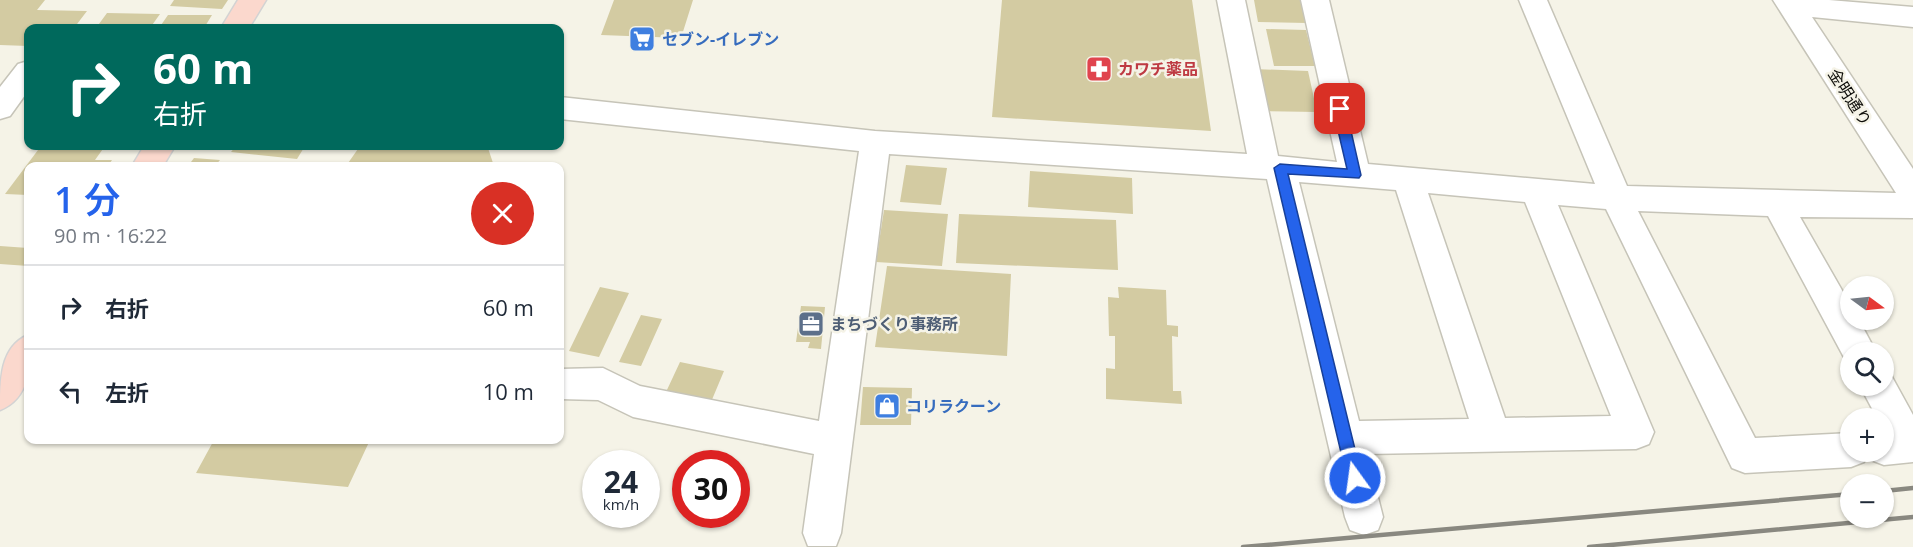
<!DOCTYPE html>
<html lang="ja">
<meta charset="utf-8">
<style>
:root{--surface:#fff;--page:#f6f6f7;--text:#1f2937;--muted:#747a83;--line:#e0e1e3;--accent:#2563eb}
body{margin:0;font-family:"Open Sans","Noto Sans JP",sans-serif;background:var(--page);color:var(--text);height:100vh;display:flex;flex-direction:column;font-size:22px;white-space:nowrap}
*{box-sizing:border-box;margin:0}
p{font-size:20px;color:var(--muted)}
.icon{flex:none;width:33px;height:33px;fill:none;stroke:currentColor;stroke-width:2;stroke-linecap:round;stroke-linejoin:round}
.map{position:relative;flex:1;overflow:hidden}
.sheet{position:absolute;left:24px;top:162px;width:540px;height:282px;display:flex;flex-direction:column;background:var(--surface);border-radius:12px;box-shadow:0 2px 4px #0004}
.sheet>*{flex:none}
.banner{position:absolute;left:24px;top:24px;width:540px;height:126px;border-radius:12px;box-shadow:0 2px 4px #0004;background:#00695c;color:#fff;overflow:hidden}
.needle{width:39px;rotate:105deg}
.tools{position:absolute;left:1840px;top:276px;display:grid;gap:12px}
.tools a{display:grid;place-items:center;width:54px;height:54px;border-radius:50%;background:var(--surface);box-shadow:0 2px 4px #0004;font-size:30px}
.speed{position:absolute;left:582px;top:450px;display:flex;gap:12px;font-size:30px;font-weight:700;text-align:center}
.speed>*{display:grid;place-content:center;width:78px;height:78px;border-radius:50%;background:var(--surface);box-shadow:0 2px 4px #0004;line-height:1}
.speed small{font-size:15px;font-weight:400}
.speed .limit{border:9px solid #d22;background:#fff;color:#111}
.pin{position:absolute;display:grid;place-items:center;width:51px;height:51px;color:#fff;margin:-26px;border-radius:12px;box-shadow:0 3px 9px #0006}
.me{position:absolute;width:66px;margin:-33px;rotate:346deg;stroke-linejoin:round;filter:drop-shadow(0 0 4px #0008)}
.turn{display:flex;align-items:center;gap:21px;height:126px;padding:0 30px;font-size:27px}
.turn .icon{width:78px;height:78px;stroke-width:2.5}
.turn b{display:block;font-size:42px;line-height:51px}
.round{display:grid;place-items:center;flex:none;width:63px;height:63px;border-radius:32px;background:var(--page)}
.head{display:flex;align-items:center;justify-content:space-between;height:102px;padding:0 30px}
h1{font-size:36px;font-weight:600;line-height:45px;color:var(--accent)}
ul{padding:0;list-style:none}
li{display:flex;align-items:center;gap:18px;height:84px;padding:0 30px;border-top:2px solid var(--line)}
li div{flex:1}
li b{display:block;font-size:22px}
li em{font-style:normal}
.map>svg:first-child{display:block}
.building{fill:#d3cba2}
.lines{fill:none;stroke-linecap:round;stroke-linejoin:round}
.minor-casing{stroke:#c6c4b8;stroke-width:3}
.major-casing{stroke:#d3d3d3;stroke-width:3}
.minor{fill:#fff;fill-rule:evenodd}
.major{fill:#fbd8cd;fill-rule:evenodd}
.rail{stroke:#898880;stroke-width:4.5}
.route{fill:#2563eb;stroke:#184099;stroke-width:1.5}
.labels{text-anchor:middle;stroke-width:5;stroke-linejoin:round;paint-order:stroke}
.shop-label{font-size:16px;font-weight:bold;fill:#366cbe;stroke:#f5f3e7;text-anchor:start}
.health-label{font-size:16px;font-weight:bold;fill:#be3a42;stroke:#f5f3e7;text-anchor:start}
.street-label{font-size:16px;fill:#0c0c08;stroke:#f5f3e7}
.service-label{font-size:16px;font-weight:bold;fill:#4e5e75;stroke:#f5f3e7;text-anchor:start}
</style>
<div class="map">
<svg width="1913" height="547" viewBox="0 0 1913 547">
<rect width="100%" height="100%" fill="#f5f3e7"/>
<!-- building -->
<path class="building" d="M 0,0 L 45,0 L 37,10 L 87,11 L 74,28 L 28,28 L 28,46 L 0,45 Z
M 174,0 L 228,0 L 222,9 L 170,6 Z
M 614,0 L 693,0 L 681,38 L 601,35 Z
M 1002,0 L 1192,0 L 1211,131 L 992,117 Z
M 1254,0 L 1302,0 L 1307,23 L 1258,22 Z
M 107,13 L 160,14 L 150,28 L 96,28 Z
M 168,15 L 212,15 L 204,28 L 159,28 Z
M 1266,29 L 1306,30 L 1315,66 L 1274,66 Z
M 1253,69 L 1308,71 L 1317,112 L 1260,111 Z
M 41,146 L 105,146 L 95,160 L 112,160 L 108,166 L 28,166 L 28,195 L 5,194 Z
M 236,146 L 305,146 L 297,159 L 231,152 Z
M 360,146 L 490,146 L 488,148 L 494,166 L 346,166 Z
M 194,158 L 220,160 L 215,166 L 188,166 Z
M 906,165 L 947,168 L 941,205 L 900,202 Z
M 1030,171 L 1132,178 L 1133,214 L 1028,207 Z
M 884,210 L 948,214 L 942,266 L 876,262 Z
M 959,214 L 1116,220 L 1118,270 L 956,263 Z
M 0,246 L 28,248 L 28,266 L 0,264 Z
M 887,266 L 1011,274 L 1007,356 L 875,347 Z
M 600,287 L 629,293 L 599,357 L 569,351 Z
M 1118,287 L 1166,290 L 1167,325 L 1178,326 L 1178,337 L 1172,336 L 1173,391 L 1181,391 L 1182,404 L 1106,399 L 1106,368 L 1115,369 L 1115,336 L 1109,336 L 1108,297 L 1119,298 Z
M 801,306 L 825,307 L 821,349 L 808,348 L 810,342 L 796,342 Z
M 641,315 L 662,319 L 641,366 L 619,362 Z
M 680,362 L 724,371 L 711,402 L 666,392 Z
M 863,387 L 912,388 L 911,425 L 860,425 Z
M 214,440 L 370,440 L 348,487 L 196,473 Z"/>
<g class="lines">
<defs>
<path id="minor" d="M 1217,0 L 1245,0 L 1278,156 L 1337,162 L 1301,0 L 1329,0 L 1368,164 L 1595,184 L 1519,0 L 1547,0 L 1627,186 L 1896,193 L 1773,0 L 1829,0 L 1913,7 L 1913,27 L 1812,17 L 1913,169 L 1913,218 L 1800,217 L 1851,306 L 1851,320 L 1859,320 L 1876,352 L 1851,352 L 1851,364 L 1847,363 L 1768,216 L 1638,211 L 1755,438 L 1851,433 L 1851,452 L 1884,452 L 1884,418 L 1877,418 L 1860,386 L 1884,386 L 1884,373 L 1891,375 L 1913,415 L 1913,462 L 1884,465 L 1871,460 L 1868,453 L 1864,462 L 1851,467 L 1745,473 L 1732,468 L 1606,209 L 1558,205 L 1654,432 L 1649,444 L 1636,449 L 1367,454 L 1383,517 L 1378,530 L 1364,535 L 1350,530 L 1345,517 L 1267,179 L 889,154 L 841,533 L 836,546 L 808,546 L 803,533 L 814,454 L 633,417 L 598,400 L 560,399 L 560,369 L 603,368 L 640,386 L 819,421 L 859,151 L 560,119 L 560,97 L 875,131 L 1247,154 ZM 1299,182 L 1396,190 L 1469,419 L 1359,421 ZM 1428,193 L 1525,202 L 1611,416 L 1505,418 Z
M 28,61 L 28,91 L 10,116 L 0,119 L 0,87 L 18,64 Z"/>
<path id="major" d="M 238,0 L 266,0 L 249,28 L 221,28 Z
M 144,146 L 175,146 L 163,166 L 132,166 Z
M 28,335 C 31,363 31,398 0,410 C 0,380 0,347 28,335 Z"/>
</defs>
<!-- minor casing -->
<use href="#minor" class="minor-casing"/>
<!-- major casing -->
<use href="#major" class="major-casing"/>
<!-- minor -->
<use href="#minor" class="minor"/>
<!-- major -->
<use href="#major" class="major"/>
<!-- rail -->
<path class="rail" d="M 1884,491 L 1913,488
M 1243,547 L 1851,494
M 1589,547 L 1913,517"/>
</g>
<!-- route -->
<path class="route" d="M 1340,105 L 1346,109 L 1361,175 L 1359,178 L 1288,174 L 1362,478 L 1360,483 L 1355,485 L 1349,483 L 1347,478 L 1274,168 L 1280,164 L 1347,169 L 1333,109 Z"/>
<!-- icons -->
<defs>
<symbol id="supermarket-square" viewBox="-11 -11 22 22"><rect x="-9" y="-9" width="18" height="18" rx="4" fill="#3f7fe0" stroke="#f5f3e7"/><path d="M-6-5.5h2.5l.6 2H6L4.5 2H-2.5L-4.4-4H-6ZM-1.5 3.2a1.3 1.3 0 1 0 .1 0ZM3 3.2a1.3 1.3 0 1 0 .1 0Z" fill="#fff"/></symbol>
<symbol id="pharmacy-square" viewBox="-11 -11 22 22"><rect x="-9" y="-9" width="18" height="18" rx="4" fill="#e0444e" stroke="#f5f3e7"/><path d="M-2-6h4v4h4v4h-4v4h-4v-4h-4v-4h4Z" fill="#fff"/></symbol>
<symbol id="office-square" viewBox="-11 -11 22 22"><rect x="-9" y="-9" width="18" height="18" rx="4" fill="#5c6f8a" stroke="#f5f3e7"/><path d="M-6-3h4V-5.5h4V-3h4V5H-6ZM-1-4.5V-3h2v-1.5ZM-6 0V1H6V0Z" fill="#fff"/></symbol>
<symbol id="shop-square" viewBox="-11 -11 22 22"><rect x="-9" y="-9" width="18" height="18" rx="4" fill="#3f7fe0" stroke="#f5f3e7"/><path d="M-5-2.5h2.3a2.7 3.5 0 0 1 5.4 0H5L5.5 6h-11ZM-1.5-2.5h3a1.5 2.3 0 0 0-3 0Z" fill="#fff"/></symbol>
</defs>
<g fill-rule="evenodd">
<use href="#supermarket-square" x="627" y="24" width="30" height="30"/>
<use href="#pharmacy-square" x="1084" y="54" width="30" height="30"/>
<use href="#office-square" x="796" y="309" width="30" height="30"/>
<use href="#shop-square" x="872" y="391" width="30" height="30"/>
</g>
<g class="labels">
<!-- shop labels -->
<g class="shop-label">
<text x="662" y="45">セブン-イレブン</text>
<text x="906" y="412">コリラクーン</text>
</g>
<!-- health labels -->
<g class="health-label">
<text x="1118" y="75">カワチ薬品</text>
</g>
<!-- street labels -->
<g class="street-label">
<text transform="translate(1850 97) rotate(57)" y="6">金明通り</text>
</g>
<!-- service labels -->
<g class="service-label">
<text x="830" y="330">まちづくり事務所</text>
</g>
</g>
</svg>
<div class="tools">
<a><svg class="needle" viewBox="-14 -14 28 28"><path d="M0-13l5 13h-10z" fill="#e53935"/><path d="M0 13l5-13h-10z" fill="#747a83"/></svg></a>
<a><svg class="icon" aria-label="search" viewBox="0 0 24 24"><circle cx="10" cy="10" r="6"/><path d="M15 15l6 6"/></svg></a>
<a>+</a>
<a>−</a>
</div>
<div class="speed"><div>24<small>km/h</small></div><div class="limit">30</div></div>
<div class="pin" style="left:1340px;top:109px;background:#d93025"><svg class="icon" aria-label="arrive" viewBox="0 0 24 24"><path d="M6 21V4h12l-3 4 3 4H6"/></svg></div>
<svg class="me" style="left:1355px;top:478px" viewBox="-20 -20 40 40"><circle r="17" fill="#2563eb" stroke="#fff" stroke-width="3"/><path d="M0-11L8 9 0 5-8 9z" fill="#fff"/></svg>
<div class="banner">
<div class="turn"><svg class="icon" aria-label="right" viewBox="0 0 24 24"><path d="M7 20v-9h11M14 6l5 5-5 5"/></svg><div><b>60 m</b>右折</div></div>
</div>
<section class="sheet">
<div class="head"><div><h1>1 分</h1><p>90 m · 16:22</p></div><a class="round" style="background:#d93025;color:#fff"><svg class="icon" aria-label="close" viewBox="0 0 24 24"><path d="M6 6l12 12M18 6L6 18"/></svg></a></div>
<ul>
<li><svg class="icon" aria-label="right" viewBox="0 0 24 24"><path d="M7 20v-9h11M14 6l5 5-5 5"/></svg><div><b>右折</b></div><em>60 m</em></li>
<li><svg class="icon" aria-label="left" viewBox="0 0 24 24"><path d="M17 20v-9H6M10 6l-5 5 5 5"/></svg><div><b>左折</b></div><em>10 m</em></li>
</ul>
</section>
</div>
